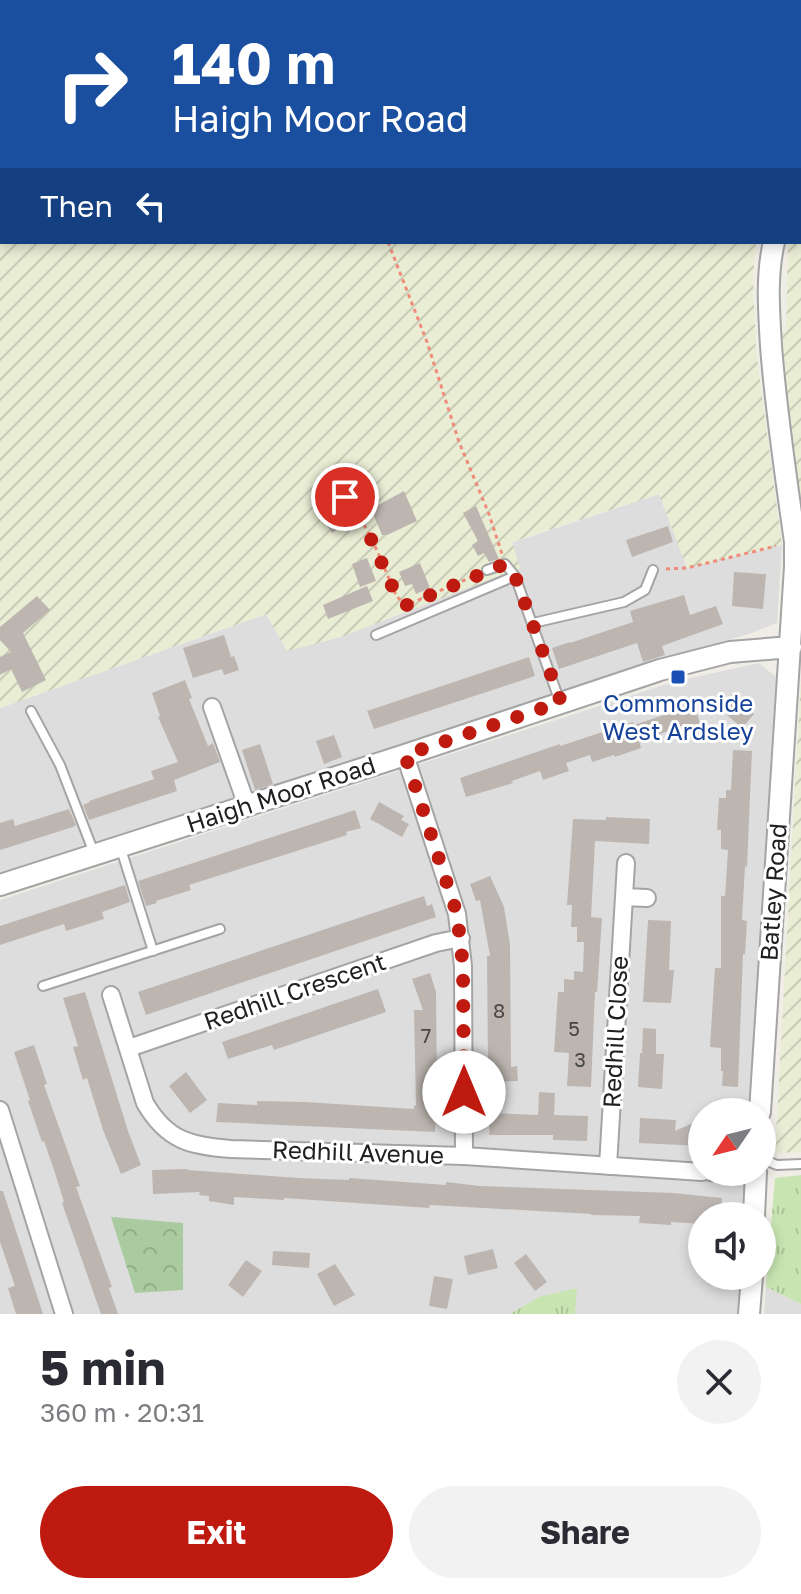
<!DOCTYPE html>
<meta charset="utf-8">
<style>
:root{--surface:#fff;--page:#f2f2f3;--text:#2b2b33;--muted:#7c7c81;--accent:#bf1a10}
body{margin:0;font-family:"Golos Text",sans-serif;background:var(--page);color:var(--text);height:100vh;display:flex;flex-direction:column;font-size:30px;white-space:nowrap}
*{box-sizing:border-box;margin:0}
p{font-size:26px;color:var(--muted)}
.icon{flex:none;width:44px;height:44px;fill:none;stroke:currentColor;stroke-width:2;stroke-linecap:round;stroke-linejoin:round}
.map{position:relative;height:1314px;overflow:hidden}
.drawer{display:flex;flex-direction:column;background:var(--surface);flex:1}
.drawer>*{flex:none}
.guide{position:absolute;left:0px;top:0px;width:802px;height:244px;box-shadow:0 4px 12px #0003;background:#1a4fa0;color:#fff;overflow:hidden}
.needle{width:52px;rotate:235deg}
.buttons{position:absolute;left:688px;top:1098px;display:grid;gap:16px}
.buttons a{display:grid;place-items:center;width:88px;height:88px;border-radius:50%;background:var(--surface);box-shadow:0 4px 12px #0003;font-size:40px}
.pin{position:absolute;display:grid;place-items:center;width:68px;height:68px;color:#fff;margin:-34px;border:4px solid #fff;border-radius:50%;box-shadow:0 2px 8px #0007}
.me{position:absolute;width:88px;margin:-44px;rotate:0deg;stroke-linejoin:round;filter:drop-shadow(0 0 6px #0008)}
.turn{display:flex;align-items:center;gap:28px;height:168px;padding:0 40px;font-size:36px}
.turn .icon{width:104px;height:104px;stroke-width:2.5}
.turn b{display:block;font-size:56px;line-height:68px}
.then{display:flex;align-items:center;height:76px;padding:0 40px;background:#0003;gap:16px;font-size:30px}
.round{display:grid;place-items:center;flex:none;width:84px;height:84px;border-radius:42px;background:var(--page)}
.head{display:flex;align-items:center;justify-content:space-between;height:136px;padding:0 40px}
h1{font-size:48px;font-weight:700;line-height:60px}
.button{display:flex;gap:16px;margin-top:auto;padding:16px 40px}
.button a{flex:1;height:92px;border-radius:48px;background:var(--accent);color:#fff;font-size:32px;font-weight:700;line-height:92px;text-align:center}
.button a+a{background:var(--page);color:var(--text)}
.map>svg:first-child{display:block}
.residential{fill:#dedddd}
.farmland{fill:url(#farmland-furrows)}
.grass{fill:url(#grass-tufts)}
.forest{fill:url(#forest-crowns)}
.building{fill:#bdb6b0}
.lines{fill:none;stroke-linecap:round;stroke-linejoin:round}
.service-casing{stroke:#a4a4a4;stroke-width:12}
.minor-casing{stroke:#a4a4a4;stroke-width:20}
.tertiary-casing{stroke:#a4a4a4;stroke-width:24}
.path{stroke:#ef8c79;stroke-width:3;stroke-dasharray:4 4;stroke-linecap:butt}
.service{stroke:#fff;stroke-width:8}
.minor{stroke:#fff;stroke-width:16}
.tertiary{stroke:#fff;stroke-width:20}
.route{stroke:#bf1a10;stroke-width:14;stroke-dasharray:0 25.2}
.transit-dot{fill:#1a4fb4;stroke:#fff;stroke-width:3}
.labels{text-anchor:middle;stroke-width:6;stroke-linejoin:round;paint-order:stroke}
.number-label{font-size:20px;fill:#474644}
.transit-label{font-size:24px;fill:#164399;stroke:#fff}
.street-label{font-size:24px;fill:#202020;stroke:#fff}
</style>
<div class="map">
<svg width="801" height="1314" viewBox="0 0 801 1314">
<defs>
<pattern id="farmland-furrows" width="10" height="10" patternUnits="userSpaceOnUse" patternTransform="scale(2)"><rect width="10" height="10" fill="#e9edd4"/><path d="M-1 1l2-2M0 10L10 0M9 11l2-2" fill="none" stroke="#c8cbb6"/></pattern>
<pattern id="grass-tufts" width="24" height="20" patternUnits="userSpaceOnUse" patternTransform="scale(2)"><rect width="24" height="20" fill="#c8e5b1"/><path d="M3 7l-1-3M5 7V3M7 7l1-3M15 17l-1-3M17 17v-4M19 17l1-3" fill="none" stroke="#acc498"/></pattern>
<pattern id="forest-crowns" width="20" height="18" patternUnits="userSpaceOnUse" patternTransform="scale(2)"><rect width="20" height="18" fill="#aacb9f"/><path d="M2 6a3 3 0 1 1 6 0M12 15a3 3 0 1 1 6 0" fill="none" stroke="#92ae89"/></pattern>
</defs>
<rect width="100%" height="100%" fill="#f0ede7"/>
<!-- residential -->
<path class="residential" d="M 659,494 L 687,567 L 782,545 L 777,623 L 749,634 L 690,651 L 0,876 L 0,708 L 267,614 L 519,568 L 511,543 Z
M 759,663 L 776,677 L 749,1112 L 702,1112 L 702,1172 L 745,1172 L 743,1216 L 702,1216 L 702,1276 L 740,1276 L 738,1314 L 0,1314 L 0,900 L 673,682 Z
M 766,1287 L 801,1304 L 801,1314 L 764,1314 Z"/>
<!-- farmland -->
<path class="farmland" d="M 0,0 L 502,0 L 502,2 L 2,2 L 2,242 L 756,242 L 753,278 L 756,351 L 782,545 L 687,568 L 659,494 L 512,542 L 520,568 L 341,637 L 287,651 L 266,614 L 0,708 Z
M 801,205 L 801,505 L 789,431 L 781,331 L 786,332 L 788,242 L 800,242 Z
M 801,677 L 801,1152 L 775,1153 Z"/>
<!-- grass -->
<path class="grass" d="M 801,1175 L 801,1304 L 766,1287 L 775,1178 Z
M 577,1288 L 575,1314 L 510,1314 L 539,1297 Z"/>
<!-- forest -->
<path class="forest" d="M 502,0 L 801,0 L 801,111 L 800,2 L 502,2 Z
M 111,1217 L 183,1223 L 183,1290 L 135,1293 Z"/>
<!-- building -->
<path class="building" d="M 404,491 L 417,521 L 387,535 L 382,535 L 371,509 Z
M 476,506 L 499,559 L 489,562 L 484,553 L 478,556 L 472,545 L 478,541 L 463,513 Z
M 343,509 L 351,521 L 332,533 L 324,521 Z
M 668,526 L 673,542 L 632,557 L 626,540 Z
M 367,558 L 376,581 L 360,587 L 352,564 Z
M 420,563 L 430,588 L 416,594 L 412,584 L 405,586 L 399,572 Z
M 734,572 L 766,574 L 763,609 L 732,606 Z
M 367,586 L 373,601 L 328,619 L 323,605 Z
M 684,595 L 690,615 L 716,606 L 723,624 L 662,646 L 665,655 L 643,662 L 637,643 L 559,669 L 552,648 L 570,642 L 570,643 L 633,622 L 630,611 Z
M 37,596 L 50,610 L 23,633 L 46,680 L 22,692 L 11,669 L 0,675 L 0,657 L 11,652 L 0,640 L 0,627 Z
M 224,635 L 231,657 L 234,656 L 239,670 L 224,675 L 222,669 L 193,678 L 183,648 Z
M 529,657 L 535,676 L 374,729 L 367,711 Z
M 185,680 L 192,698 L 189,699 L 208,746 L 213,743 L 220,762 L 174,780 L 177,791 L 89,820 L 83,805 L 90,802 L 89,801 L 154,779 L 151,771 L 178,762 L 158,717 L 160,716 L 152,693 Z
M 732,695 L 754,714 L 742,728 L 720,709 Z
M 694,705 L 702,728 L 689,732 L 687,725 L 639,741 L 641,748 L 615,757 L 614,755 L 592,762 L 590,755 L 566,763 L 569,771 L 543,780 L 540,771 L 512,781 L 513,783 L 466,797 L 460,778 L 560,744 L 560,746 L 633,722 L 634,725 Z
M 334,735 L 342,757 L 324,764 L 316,741 Z
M 260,744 L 273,784 L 255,790 L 242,750 Z
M 733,750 L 752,751 L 747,867 L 745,866 L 742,920 L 747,921 L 745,954 L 743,954 L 738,1087 L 722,1086 L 723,1071 L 721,1071 L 721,1048 L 710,1047 L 715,968 L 721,968 L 721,896 L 725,896 L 727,866 L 728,850 L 721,849 L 721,830 L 717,830 L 719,798 L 726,798 L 726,790 L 731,790 Z
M 379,802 L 404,816 L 401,820 L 409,824 L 402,837 L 370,819 Z
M 69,809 L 76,825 L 73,827 L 0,850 L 0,823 L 13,819 L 15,826 Z
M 355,810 L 361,828 L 346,832 L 347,835 L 189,885 L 191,890 L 156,901 L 157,903 L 146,906 L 138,881 Z
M 606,817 L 650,819 L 649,844 L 595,841 L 591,917 L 602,918 L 597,992 L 595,992 L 591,1087 L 567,1086 L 569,1053 L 554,1052 L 558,992 L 564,992 L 564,979 L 574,980 L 574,971 L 583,972 L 584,942 L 577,942 L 577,927 L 571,927 L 572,905 L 567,905 L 573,819 L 606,820 Z
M 490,876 L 504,907 L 510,945 L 511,1067 L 517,1066 L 518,1081 L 491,1082 L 490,1067 L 488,1067 L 487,956 L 490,956 L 480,900 L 476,901 L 470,884 Z
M 125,885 L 130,902 L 102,912 L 104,919 L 66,931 L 64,924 L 0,945 L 0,926 Z
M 424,896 L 427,906 L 432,904 L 436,917 L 146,1015 L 138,992 Z
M 648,920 L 671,921 L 669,970 L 674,970 L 671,1003 L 643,1002 Z
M 430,973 L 436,992 L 437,1091 L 435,1132 L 216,1122 L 218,1103 L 257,1105 L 257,1101 L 305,1102 L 414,1109 L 414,1106 L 416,1105 L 414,1010 L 423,1010 L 412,979 Z
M 378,989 L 386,1012 L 274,1050 L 272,1045 L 228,1059 L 222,1042 Z
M 85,992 L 128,1131 L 141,1165 L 121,1174 L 103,1130 L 87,1078 L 83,1080 L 73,1047 L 78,1046 L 63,998 Z
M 643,1028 L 656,1029 L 656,1054 L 664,1054 L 662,1089 L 638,1087 L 640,1053 L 642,1053 Z
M 34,1045 L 47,1084 L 44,1085 L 80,1186 L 76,1187 L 112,1287 L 109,1288 L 118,1314 L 101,1314 L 62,1203 L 64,1202 L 55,1173 L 44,1141 L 42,1142 L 28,1101 L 30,1100 L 14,1052 Z
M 186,1072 L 207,1100 L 190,1113 L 169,1086 Z
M 539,1092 L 555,1093 L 554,1115 L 588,1116 L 587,1141 L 553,1140 L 553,1135 L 489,1135 L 490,1113 L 538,1115 Z
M 640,1118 L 676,1120 L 675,1131 L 702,1119 L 702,1146 L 639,1143 Z
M 188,1169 L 188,1170 L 299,1178 L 349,1180 L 349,1178 L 446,1185 L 446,1182 L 480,1186 L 673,1193 L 722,1198 L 721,1216 L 702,1216 L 702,1224 L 671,1222 L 671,1225 L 639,1223 L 640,1216 L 591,1215 L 591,1214 L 430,1205 L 429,1208 L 284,1198 L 284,1200 L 234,1197 L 234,1205 L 209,1201 L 209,1196 L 199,1195 L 200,1192 L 153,1194 L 152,1170 Z
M 0,1191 L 3,1191 L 43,1314 L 16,1314 L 8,1288 L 15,1286 L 0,1242 Z
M 493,1249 L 498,1268 L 468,1275 L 464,1256 Z
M 273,1251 L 310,1253 L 309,1268 L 272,1265 Z
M 526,1254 L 547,1282 L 535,1291 L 514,1263 Z
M 246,1260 L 262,1271 L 243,1297 L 228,1285 Z
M 335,1264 L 355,1295 L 334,1306 L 317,1274 Z
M 434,1276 L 453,1279 L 447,1309 L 429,1306 Z"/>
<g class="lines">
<defs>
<path id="service" d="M 487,570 L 505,564 L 515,576 L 560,702
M 533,623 L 624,602 L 645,590 L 653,570
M 376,635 L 515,576
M 31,711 L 60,765 L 94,853
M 120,846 L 153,951
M 43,986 L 220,929
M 762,1159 L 777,1165 L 801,1164"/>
<path id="minor" d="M 212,707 L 247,806
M 405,755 L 457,914 L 463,966 L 464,1156
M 624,897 L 647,898
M 111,995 L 145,1103 C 167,1141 191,1146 231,1149 L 464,1156 L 702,1172
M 129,1048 L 436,943 L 461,938
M 0,1110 L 64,1314
M 608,1166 L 626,863
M 710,1172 L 755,1175"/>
<path id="tertiary" d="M 800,172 L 801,170
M 0,885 L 405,755 L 660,670 L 730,652 L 791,647
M 760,1112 L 795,567 L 795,542 C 786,477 776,412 771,346 C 769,311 766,276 774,242
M 754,1216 L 756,1172
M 749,1314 L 752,1276"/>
</defs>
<!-- service casing -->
<use href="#service" class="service-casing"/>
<!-- minor casing -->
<use href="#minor" class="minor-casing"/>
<!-- tertiary casing -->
<use href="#tertiary" class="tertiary-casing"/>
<!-- path -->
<path class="path" d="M 272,0 L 273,2
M 388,242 L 427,342 L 459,442 L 489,514 L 502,554
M 318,508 L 337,495 C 361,502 386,574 397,597 L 407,605 L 476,575
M 666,569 L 687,568 L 776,546"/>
<!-- service -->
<use href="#service" class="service"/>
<!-- minor -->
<use href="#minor" class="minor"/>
<!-- tertiary -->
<use href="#tertiary" class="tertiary"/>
</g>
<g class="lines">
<!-- route -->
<path class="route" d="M 345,497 L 361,517 L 397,597 L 407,605 L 505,564 L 515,576 L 561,702 L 405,755 L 457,914 L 463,966 L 464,1092"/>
</g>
<!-- markers -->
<rect class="transit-dot" x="670" y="669" width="16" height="16" rx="4"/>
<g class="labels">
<!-- number labels -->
<g class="number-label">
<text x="499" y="1018">8</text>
<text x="574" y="1036">5</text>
<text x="426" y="1043">7</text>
<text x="580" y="1067">3</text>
</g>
<!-- transit labels -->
<g class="transit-label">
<text x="678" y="712">Commonside<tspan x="678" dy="28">West Ardsley</tspan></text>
</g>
<!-- street labels -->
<g class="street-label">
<text transform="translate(281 795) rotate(-18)" y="8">Haigh Moor Road</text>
<text transform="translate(774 892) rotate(-86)" y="8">Batley Road</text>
<text transform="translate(295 992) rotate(-19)" y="8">Redhill Crescent</text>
<text transform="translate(616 1032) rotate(-87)" y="8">Redhill Close</text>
<text transform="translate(358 1153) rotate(2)" y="8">Redhill Avenue</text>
</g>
</g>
</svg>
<div class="buttons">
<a><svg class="needle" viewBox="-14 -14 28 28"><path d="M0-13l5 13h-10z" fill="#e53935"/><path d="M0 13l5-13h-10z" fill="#7c7c81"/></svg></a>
<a><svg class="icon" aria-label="sound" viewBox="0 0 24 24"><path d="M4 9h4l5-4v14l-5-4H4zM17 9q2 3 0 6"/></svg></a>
</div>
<div class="pin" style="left:345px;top:497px;background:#d93025"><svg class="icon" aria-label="arrive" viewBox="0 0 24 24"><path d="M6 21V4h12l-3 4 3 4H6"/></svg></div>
<svg class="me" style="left:464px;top:1092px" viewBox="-20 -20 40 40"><circle r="19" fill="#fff"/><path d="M0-13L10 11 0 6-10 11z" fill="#bf1a10"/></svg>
<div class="guide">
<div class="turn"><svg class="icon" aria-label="right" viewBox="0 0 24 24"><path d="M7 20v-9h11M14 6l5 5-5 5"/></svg><div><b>140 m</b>Haigh Moor Road</div></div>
<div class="then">Then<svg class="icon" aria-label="left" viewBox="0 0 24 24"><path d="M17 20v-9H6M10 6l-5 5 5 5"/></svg></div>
</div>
</div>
<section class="drawer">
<div class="head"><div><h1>5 min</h1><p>360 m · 20:31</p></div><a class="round"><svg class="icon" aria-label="close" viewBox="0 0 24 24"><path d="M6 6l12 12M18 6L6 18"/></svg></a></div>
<div class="button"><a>Exit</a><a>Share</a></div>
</section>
